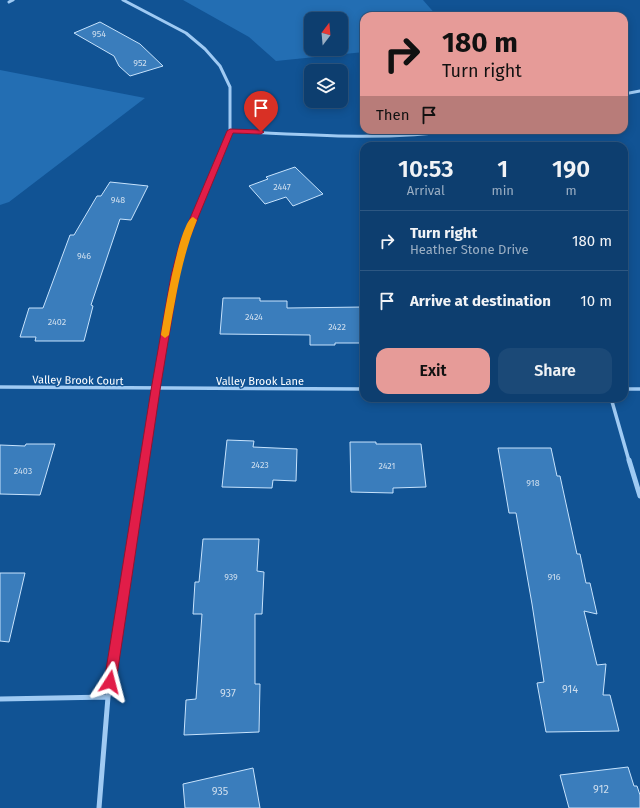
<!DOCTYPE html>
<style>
:root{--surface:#0d3e6f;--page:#1b4977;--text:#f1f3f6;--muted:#9aaec3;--line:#2d5782;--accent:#e69b98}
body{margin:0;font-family:"Fira Sans",sans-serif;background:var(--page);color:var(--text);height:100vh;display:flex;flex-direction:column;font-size:15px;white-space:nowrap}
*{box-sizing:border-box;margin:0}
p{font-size:13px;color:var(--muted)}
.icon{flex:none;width:22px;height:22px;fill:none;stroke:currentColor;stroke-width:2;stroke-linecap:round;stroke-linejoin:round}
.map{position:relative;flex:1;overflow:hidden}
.drawer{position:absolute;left:360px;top:142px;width:268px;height:260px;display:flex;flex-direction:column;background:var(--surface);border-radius:12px;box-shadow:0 2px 10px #0003,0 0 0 1px var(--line)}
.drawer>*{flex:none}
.hud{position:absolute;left:360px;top:12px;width:268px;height:122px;border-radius:12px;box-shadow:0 2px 10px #0003,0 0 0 1px var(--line);background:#e69b98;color:#111;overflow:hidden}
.needle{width:26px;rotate:16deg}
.buttons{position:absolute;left:304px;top:12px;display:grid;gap:8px}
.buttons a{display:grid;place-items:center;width:44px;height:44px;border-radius:8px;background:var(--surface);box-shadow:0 2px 10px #0003,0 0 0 1px var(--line);font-size:20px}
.pin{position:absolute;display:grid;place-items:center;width:34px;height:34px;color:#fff;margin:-41px -17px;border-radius:50% 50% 50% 0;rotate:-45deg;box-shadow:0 0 4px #0007}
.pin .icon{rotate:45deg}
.me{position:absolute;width:44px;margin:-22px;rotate:9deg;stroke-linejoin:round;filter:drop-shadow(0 0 3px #0008)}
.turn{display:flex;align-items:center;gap:14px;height:84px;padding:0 16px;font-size:18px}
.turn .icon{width:52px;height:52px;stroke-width:2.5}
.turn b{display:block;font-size:28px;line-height:34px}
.then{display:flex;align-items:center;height:38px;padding:0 16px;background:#0003;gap:8px;font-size:15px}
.eta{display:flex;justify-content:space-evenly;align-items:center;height:68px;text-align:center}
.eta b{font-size:24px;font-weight:600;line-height:28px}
.cta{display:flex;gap:8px;margin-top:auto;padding:8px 16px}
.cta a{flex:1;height:46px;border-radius:12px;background:var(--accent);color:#111;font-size:16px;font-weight:600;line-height:46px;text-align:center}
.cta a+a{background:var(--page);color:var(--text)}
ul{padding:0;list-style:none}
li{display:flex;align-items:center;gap:12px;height:60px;padding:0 16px;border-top:1px solid var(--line)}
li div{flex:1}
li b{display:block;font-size:15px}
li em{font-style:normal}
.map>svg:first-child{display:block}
.green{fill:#236eb3;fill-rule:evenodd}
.building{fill:#3a7dbc;stroke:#c7e3fd}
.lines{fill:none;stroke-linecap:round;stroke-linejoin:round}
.street-far2{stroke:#9fcaf3;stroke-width:3}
.street-far1{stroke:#9fcaf3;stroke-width:3.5}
.street{stroke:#9fcaf3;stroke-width:5}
.route{fill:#e11d48;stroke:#92132f}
.slow{fill:#f59e0b}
.labels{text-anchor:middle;stroke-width:3;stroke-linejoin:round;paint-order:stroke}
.number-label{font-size:9px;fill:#cedeee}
.street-label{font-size:11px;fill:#fff;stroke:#115394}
.near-number-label{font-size:11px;fill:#cedeee}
</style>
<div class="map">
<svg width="640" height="808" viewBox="0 0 640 808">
<rect width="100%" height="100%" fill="#115394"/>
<!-- green -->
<path class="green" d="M 183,0 L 423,0 L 437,16 L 364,16 L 364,52 L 276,61 L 249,37 ZM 311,19 L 341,19 L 341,49 L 311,49 Z
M 0,70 L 145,98 L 9,202 L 0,205 Z"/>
<!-- building -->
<path class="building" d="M 100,22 L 140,44 L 163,66 L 130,76 L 119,66 L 114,56 L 74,33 Z
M 295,167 L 323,194 L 293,206 L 286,197 L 265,204 L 249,186 L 268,179 L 266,177 Z
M 110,182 L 148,186 L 131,220 L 120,219 L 91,305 L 93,306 L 84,341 L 35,341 L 36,337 L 20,337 L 29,308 L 43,308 L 70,235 L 74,235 L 97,196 L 101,196 Z
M 223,298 L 260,298 L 260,301 L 287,301 L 287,308 L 364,307 L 364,343 L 335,343 L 335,345 L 310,345 L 310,335 L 220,334 Z
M 227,440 L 254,441 L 253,447 L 297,449 L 296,481 L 273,480 L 272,488 L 222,487 Z
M 350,442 L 376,442 L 376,444 L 421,444 L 426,487 L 393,488 L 393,493 L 351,492 Z
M 26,444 L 55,444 L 40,495 L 0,494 L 0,445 L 25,446 Z
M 498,448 L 551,448 L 557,476 L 560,476 L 577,554 L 580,554 L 586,583 L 590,583 L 597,614 L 584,611 L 597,665 L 606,664 L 603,695 L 610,695 L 619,731 L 546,732 L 537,683 L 544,682 L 532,604 L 516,513 L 509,513 Z
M 203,539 L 259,539 L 257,571 L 264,572 L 262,614 L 255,614 L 255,684 L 260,684 L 259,732 L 184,735 L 186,700 L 196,699 L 202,614 L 193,614 L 195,582 L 199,582 Z
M 0,573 L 25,573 L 9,642 L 0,641 Z
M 628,767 L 634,786 L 637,786 L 640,795 L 640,808 L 569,808 L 560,775 Z
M 253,768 L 260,808 L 185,808 L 183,784 Z"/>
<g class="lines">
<!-- street-far2 -->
<path class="street-far2" d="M 123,0 L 186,33 L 205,49 L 220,66 L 230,87 L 230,131 L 202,198
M 9,2 L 13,0
M 624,94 L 640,91
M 230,131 C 307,135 384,141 461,130"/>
<!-- street-far1 -->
<path class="street-far1" d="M 0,387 L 364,389
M 624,389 L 640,389
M 611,398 L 629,461
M 144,461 L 175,276 L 184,242 L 203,197"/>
<!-- street -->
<path class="street" d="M 629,460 L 640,496
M 0,699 L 108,697
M 99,808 L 108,697 L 144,460"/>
</g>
<!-- route -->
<path class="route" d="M 230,129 L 261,130 L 264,132 L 261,134 L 233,133 L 188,242 L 179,276 L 160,390 L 116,682 L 114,686 L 110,687 L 106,686 L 104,682 L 151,390 L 171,276 L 180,242 L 227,131 Z"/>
<!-- slow -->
<path class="slow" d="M 193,217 L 197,220 C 182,257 176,296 169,335 L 165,338 L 161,335 C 164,317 179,222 193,217 Z"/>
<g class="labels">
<!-- number labels -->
<g class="number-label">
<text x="99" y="37">954</text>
<text x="140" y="66">952</text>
<text x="282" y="190">2447</text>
<text x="118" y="203">948</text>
<text x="84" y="259">946</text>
<text x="254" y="320">2424</text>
<text x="57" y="325">2402</text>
<text x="337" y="330">2422</text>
<text x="260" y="468">2423</text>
<text x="387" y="469">2421</text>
<text x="23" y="474">2403</text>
<text x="533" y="486">918</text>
<text x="231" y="580">939</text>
<text x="554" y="580">916</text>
</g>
<!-- street labels -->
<g class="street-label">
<text transform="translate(78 380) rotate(1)" y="4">Valley Brook Court</text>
<text x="260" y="385">Valley Brook Lane</text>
</g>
<!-- near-number labels -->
<g class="near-number-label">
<text x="570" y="693">914</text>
<text x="228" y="697">937</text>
<text x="601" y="793">912</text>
<text x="220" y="795">935</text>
</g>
</g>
</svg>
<div class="buttons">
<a><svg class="needle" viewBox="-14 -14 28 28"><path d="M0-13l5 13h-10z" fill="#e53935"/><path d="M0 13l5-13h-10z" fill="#9aaec3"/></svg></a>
<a><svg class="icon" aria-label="layers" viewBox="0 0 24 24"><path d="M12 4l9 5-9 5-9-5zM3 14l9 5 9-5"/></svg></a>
</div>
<div class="pin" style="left:261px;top:132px;background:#d93025"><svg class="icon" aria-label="arrive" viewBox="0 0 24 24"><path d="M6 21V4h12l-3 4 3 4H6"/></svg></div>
<svg class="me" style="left:110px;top:682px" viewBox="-20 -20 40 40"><path d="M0-17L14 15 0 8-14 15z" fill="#e11d48" stroke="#fff" stroke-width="4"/></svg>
<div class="hud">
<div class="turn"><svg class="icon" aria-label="right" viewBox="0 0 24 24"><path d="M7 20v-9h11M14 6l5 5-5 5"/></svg><div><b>180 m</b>Turn right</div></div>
<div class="then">Then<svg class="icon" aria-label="arrive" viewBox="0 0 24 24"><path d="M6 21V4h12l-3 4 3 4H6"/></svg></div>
</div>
<section class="drawer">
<div class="eta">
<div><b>10:53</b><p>Arrival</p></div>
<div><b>1</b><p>min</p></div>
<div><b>190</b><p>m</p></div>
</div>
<ul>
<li><svg class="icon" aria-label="right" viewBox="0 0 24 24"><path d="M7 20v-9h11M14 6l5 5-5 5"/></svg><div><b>Turn right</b><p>Heather Stone Drive</p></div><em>180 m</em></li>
<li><svg class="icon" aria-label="arrive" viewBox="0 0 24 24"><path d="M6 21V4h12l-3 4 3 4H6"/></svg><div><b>Arrive at destination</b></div><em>10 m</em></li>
</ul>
<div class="cta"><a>Exit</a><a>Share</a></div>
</section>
</div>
